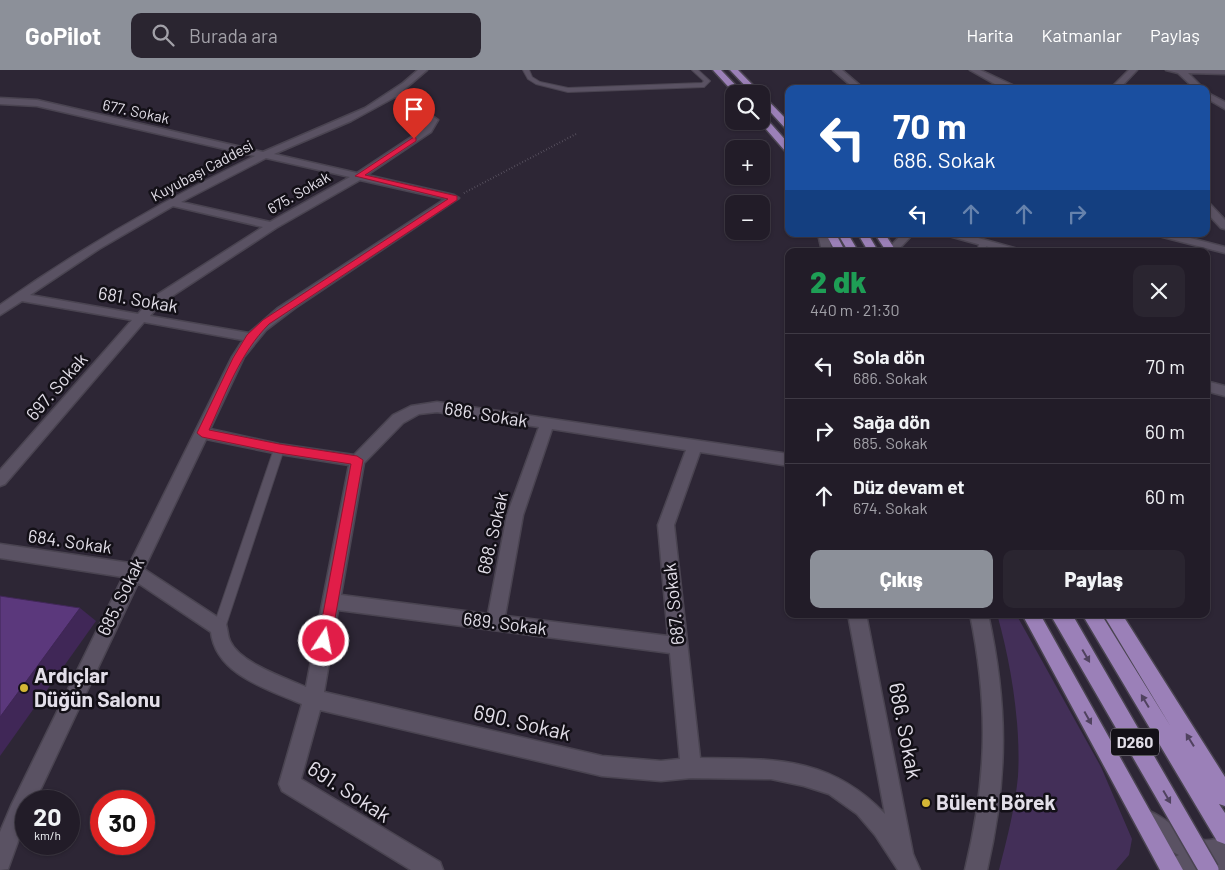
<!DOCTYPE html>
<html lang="tr">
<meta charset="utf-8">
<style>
:root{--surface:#221c28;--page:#2a2530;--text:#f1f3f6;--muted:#a2a1a8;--line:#3f3a45;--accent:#8c9099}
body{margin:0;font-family:Barlow,sans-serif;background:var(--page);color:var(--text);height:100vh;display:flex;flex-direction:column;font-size:19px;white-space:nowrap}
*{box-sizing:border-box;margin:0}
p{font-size:16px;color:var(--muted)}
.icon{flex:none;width:28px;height:28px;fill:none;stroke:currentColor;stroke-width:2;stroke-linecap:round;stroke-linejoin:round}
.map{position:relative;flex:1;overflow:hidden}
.panel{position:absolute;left:785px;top:178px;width:425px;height:370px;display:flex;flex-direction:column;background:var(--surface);border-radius:10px;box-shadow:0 1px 4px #0004,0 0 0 1px var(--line)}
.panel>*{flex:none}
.guide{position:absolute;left:785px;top:15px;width:425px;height:152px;border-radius:10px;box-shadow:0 1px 4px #0004,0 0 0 1px var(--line);background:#1a4fa0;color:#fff;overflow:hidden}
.fabs{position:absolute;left:725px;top:15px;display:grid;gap:10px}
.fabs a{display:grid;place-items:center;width:45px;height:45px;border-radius:10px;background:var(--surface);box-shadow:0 1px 4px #0004,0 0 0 1px var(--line);font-size:25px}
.speed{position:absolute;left:15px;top:720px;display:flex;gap:10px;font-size:25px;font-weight:700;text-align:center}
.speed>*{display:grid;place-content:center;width:65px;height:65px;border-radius:50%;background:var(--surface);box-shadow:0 1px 4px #0004,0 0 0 1px var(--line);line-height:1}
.speed small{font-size:12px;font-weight:400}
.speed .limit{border:8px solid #d22;background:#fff;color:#111}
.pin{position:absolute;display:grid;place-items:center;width:42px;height:42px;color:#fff;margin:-51px -21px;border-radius:50% 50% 50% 0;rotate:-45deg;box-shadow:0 0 5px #0007}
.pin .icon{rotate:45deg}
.me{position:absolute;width:55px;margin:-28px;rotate:11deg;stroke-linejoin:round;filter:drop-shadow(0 0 4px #0008)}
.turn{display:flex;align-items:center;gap:18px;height:105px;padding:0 25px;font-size:22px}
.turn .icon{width:65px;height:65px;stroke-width:2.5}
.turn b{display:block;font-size:35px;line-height:42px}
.lanes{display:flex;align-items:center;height:48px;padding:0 25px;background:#0003;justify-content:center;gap:25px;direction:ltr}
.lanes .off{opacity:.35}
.round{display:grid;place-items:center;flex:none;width:52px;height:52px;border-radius:10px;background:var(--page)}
.overview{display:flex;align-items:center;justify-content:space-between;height:85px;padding:0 25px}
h1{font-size:30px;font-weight:800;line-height:38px;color:#1e9e55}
.primary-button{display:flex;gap:10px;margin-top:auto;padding:10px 25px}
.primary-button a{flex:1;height:58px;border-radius:10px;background:var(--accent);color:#fff;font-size:20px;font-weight:800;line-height:58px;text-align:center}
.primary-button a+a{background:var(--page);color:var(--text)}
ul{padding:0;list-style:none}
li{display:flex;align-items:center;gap:15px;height:65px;padding:0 25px;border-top:1px solid var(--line)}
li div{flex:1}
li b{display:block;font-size:19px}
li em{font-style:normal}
header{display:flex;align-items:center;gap:30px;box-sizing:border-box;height:70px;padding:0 25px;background:var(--accent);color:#fff}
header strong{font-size:24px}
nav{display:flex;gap:28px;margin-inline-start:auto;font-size:18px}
.search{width:350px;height:45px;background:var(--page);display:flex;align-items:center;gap:12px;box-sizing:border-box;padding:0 18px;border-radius:10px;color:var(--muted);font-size:19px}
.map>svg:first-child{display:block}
.green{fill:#432f58}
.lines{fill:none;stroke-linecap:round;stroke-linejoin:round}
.service-casing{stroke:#4a4451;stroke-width:2}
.minor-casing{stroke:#4a4451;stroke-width:3}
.tertiary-casing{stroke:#4a4451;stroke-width:3}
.trunk-casing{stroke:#4a4451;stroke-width:3}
.path{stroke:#716b78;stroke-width:2;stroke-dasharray:0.5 2.5;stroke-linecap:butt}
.service{fill:#5a5263;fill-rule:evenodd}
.minor{fill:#5a5263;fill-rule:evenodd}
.tertiary{fill:#5a5263;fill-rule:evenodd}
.trunk{fill:#9b80b8;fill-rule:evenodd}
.trunk-bridge-casing{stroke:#4a4451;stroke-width:22;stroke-linecap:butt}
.trunk-bridge{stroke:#9b80b8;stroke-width:19}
.shaded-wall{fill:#402757}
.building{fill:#5b387c;stroke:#402757}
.oneway{fill:#50425f}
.route{fill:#e11d48;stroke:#92132f}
.poi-dot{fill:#d4b635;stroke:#131017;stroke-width:2}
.labels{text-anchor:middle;stroke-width:5;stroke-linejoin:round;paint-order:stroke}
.far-street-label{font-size:15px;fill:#e2dee8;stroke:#131017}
.shield{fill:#131017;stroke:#a4a0a9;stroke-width:1}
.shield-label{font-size:16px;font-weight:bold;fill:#e2dee8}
.street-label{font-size:18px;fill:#e2dee8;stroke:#131017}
.near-poi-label{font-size:21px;font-weight:bold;fill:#e2dee8;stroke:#131017;text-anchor:start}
.near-street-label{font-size:21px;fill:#e2dee8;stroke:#131017}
</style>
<header>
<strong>GoPilot</strong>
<div class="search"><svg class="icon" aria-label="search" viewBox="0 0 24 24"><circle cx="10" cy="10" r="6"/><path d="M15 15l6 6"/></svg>Burada ara</div>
<nav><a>Harita</a><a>Katmanlar</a><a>Paylaş</a></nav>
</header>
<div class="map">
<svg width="1225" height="800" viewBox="0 0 1225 800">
<rect width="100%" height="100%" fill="#2d2635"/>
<!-- green -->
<path class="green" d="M 997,544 L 1016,544 L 1101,697 L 1132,769 L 1129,785 L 1116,800 L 999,800 C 1007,769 1015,738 1018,706 C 1021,655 1011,593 997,544 Z"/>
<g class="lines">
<defs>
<path id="service" d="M 523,0 L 529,0 L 532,7 L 540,12 L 568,18 L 702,13 L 704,11 L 692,0 L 698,0 L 710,11 L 704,17 L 568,22 L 536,14 L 528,9 Z
M 980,171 L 987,173 L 985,181 L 977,181 Z
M 279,375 L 284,379 L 225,558 L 223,562 L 219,563 L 215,562 L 213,558 L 274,379 Z"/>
<path id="minor" d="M 418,0 L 427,0 L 400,23 L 438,50 L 431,62 L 367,105 L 454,125 L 459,128 L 295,238 L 266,260 L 244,287 L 210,359 L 279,374 L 354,385 L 393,345 L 411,336 L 437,332 L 789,384 L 789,396 L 700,382 L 674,455 L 700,688 C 774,689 830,686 885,744 L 848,544 L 866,544 L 913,784 L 920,800 L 898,800 L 875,765 L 857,744 L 829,724 L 804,716 L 771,709 L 691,708 L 661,711 L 602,706 L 320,640 L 301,709 L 440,792 L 443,800 L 411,800 L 282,721 L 279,714 L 302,634 C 268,619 216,605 211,562 L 138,513 L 35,731 L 26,731 L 26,749 L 8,799 L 0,800 L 0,762 L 11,736 L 123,507 L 0,488 L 0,474 L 130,493 L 232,287 L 243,270 L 144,252 L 5,414 L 0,416 L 0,400 L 132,250 L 22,231 L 0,245 L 0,235 C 81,178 166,129 255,86 L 37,36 L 0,34 L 0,28 L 37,30 L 263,82 L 365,38 L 403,13 ZM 395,27 L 429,51 L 425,58 L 357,103 L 274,84 L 351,51 ZM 266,88 L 350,107 L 270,152 L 181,132 ZM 360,110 L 445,129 L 278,238 L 249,263 L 150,246 L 160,234 L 276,158 ZM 173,136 L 263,157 L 152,228 L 138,244 L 30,225 L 99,179 ZM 437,342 L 539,357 L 507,445 L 488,544 L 341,525 L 364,393 L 403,353 L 419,344 ZM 552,359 L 686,380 L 658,455 L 668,566 L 505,546 L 523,445 ZM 206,369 L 279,384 L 349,395 L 306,617 C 285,608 240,593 230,571 C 227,565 228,558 225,552 L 144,499 ZM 338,540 L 670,583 L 680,689 L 661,691 L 602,686 L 324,622 Z
M 833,0 L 842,0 L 864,19 L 855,19 Z
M 970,0 L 980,0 L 1021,19 L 1002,18 Z
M 1166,0 L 1225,0 L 1225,4 L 1188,3 L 1204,19 L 1195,19 L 1178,3 Z
M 1206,22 L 1225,32 L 1225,39 L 1206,28 Z
M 1206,133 L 1210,134 L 1225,150 L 1225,159 L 1221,158 L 1206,142 Z
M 818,164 L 828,164 L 832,181 L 822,181 Z
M 948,164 L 964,164 L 1018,179 L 1020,181 L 1003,181 L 949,166 Z
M 1158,164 L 1175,164 L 1225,177 L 1225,183 L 1159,166 Z
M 1206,311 L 1225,316 L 1225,326 L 1206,321 Z
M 970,544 L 988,544 C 1008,635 1008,709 987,800 L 965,800 C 987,709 989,636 970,544 Z
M 1149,741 C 1178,753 1189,781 1225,766 L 1225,800 L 1162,800 L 1165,792 L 1179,785 C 1163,777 1145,768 1138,752 L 1141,744 Z"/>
<path id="tertiary" d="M 1129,0 L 1137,0 L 1119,19 L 1110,19 Z
M 902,164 L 913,164 L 897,181 L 886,181 Z"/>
<path id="trunk" d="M 713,0 L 721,0 L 744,24 L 735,24 Z
M 730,0 L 738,0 L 789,52 L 789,60 L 786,59 L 761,32 L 761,24 L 753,24 Z
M 761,45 L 764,46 L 789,74 L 789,83 L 786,82 L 759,51 L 761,51 Z
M 826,164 L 836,164 L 845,181 L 835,181 Z
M 838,164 L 848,164 L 858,181 L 848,181 Z
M 858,164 L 868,164 L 878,181 L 868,181 Z
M 875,164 L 885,164 L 896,181 L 886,181 Z
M 1022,544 L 1040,544 L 1183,800 L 1160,800 Z
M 1082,544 L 1101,544 L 1171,657 L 1103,544 L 1122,544 L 1225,707 L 1225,736 L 1219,734 L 1225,743 L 1225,774 L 1217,771 Z"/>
</defs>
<!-- service casing -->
<use href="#service" class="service-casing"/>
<!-- minor casing -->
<use href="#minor" class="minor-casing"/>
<!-- tertiary casing -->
<use href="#tertiary" class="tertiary-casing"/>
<!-- trunk casing -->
<use href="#trunk" class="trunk-casing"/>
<!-- path -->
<path class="path" d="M 464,123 L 576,64"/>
<!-- service -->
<use href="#service" class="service"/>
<!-- minor -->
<use href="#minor" class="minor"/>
<!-- tertiary -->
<use href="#tertiary" class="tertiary"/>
<!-- trunk -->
<use href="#trunk" class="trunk"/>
<defs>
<path id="trunk-bridge" d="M 1061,544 L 1209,800"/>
</defs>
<!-- trunk-bridge casing -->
<use href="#trunk-bridge" class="trunk-bridge-casing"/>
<!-- trunk-bridge -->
<use href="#trunk-bridge" class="trunk-bridge"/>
</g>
<!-- shaded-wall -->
<path class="shaded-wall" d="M 80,538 L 96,551 L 0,686 L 0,647 Z"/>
<!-- building -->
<path class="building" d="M 0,526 L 80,538 L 0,647 Z"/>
<!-- one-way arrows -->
<defs><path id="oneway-solid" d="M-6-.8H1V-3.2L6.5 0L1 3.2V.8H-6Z" transform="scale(1.25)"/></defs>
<g class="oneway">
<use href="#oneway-solid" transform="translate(1086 586) rotate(60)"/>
<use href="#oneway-solid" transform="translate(1145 631) rotate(-121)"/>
<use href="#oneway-solid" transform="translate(1088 648) rotate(61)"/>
<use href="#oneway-solid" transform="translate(1190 670) rotate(-122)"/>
<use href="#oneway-solid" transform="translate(1167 727) rotate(60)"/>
</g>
<!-- route -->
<path class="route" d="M 414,67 L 416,68 L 416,71 L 365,105 L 457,126 L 457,130 L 269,254 C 240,283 226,323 209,360 L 279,374 L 357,386 L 363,390 L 331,571 L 329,576 L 324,578 L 320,576 L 318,571 L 351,394 L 279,383 L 202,367 L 197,363 L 233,288 L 247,265 L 263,250 L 448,129 L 355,106 Z"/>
<!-- markers -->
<g class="poi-dot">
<circle cx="24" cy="618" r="5"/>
<circle cx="926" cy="733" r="5"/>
</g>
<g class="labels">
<!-- far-street labels -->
<g class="far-street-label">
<text transform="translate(136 42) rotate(12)" y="5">677. Sokak</text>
<text transform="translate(202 101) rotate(-28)" y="5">Kuyubaşı Caddesi</text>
<text transform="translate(299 123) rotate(-30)" y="5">675. Sokak</text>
</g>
<!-- shield labels -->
<rect class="shield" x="1111" y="658.5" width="48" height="27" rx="4"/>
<g class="shield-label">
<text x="1135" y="678">D260</text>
</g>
<!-- street labels -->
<g class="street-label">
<text transform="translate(138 230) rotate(10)" y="6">681. Sokak</text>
<text transform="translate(57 317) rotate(-49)" y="6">697. Sokak</text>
<text transform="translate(486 345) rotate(9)" y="6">686. Sokak</text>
<text transform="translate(493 463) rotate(-77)" y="6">688. Sokak</text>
<text transform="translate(70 472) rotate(8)" y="6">684. Sokak</text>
<text transform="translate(121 527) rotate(-64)" y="6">685. Sokak</text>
<text transform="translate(674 534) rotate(-96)" y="6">687. Sokak</text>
<text transform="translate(505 554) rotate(7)" y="6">689. Sokak</text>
</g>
<!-- near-poi labels -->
<g class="near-poi-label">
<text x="34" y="613">Ardıçlar<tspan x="34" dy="24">Düğün Salonu</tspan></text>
<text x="936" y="740">Bülent Börek</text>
</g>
<!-- near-street labels -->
<g class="near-street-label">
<text transform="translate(522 653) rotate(13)" y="7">690. Sokak</text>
<text transform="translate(905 661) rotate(79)" y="7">686. Sokak</text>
<text transform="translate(349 722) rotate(33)" y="7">691. Sokak</text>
</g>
</g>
</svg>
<div class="fabs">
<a><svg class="icon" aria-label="search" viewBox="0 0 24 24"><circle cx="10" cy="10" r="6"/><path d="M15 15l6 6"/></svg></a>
<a>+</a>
<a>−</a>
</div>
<div class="speed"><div>20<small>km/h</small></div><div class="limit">30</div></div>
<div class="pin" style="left:414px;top:69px;background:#d93025"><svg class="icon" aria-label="arrive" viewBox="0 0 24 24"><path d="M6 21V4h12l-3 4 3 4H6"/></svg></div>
<svg class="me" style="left:324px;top:571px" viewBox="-20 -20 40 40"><circle r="17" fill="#e11d48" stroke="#fff" stroke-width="3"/><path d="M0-11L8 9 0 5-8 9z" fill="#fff"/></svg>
<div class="guide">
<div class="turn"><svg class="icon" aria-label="left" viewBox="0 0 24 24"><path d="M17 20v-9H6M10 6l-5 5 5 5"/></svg><div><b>70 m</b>686. Sokak</div></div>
<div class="lanes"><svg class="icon" aria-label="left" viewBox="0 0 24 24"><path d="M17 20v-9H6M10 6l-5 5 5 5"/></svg><svg class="icon off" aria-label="ahead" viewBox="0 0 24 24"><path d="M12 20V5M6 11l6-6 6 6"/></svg><svg class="icon off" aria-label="ahead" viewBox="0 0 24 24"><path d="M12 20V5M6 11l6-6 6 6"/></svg><svg class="icon off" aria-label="right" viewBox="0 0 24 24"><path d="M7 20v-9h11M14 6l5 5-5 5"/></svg></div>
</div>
<section class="panel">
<div class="overview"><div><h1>2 dk</h1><p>440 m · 21:30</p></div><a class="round"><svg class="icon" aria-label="close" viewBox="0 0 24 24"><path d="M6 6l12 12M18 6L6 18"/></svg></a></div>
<ul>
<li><svg class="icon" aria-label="left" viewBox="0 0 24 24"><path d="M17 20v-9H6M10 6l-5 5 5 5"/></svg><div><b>Sola dön</b><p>686. Sokak</p></div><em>70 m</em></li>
<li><svg class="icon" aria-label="right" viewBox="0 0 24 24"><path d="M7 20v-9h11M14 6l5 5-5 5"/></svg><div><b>Sağa dön</b><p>685. Sokak</p></div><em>60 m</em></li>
<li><svg class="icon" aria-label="ahead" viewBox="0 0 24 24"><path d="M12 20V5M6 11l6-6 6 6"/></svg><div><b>Düz devam et</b><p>674. Sokak</p></div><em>60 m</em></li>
</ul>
<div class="primary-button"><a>Çıkış</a><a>Paylaş</a></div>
</section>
</div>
